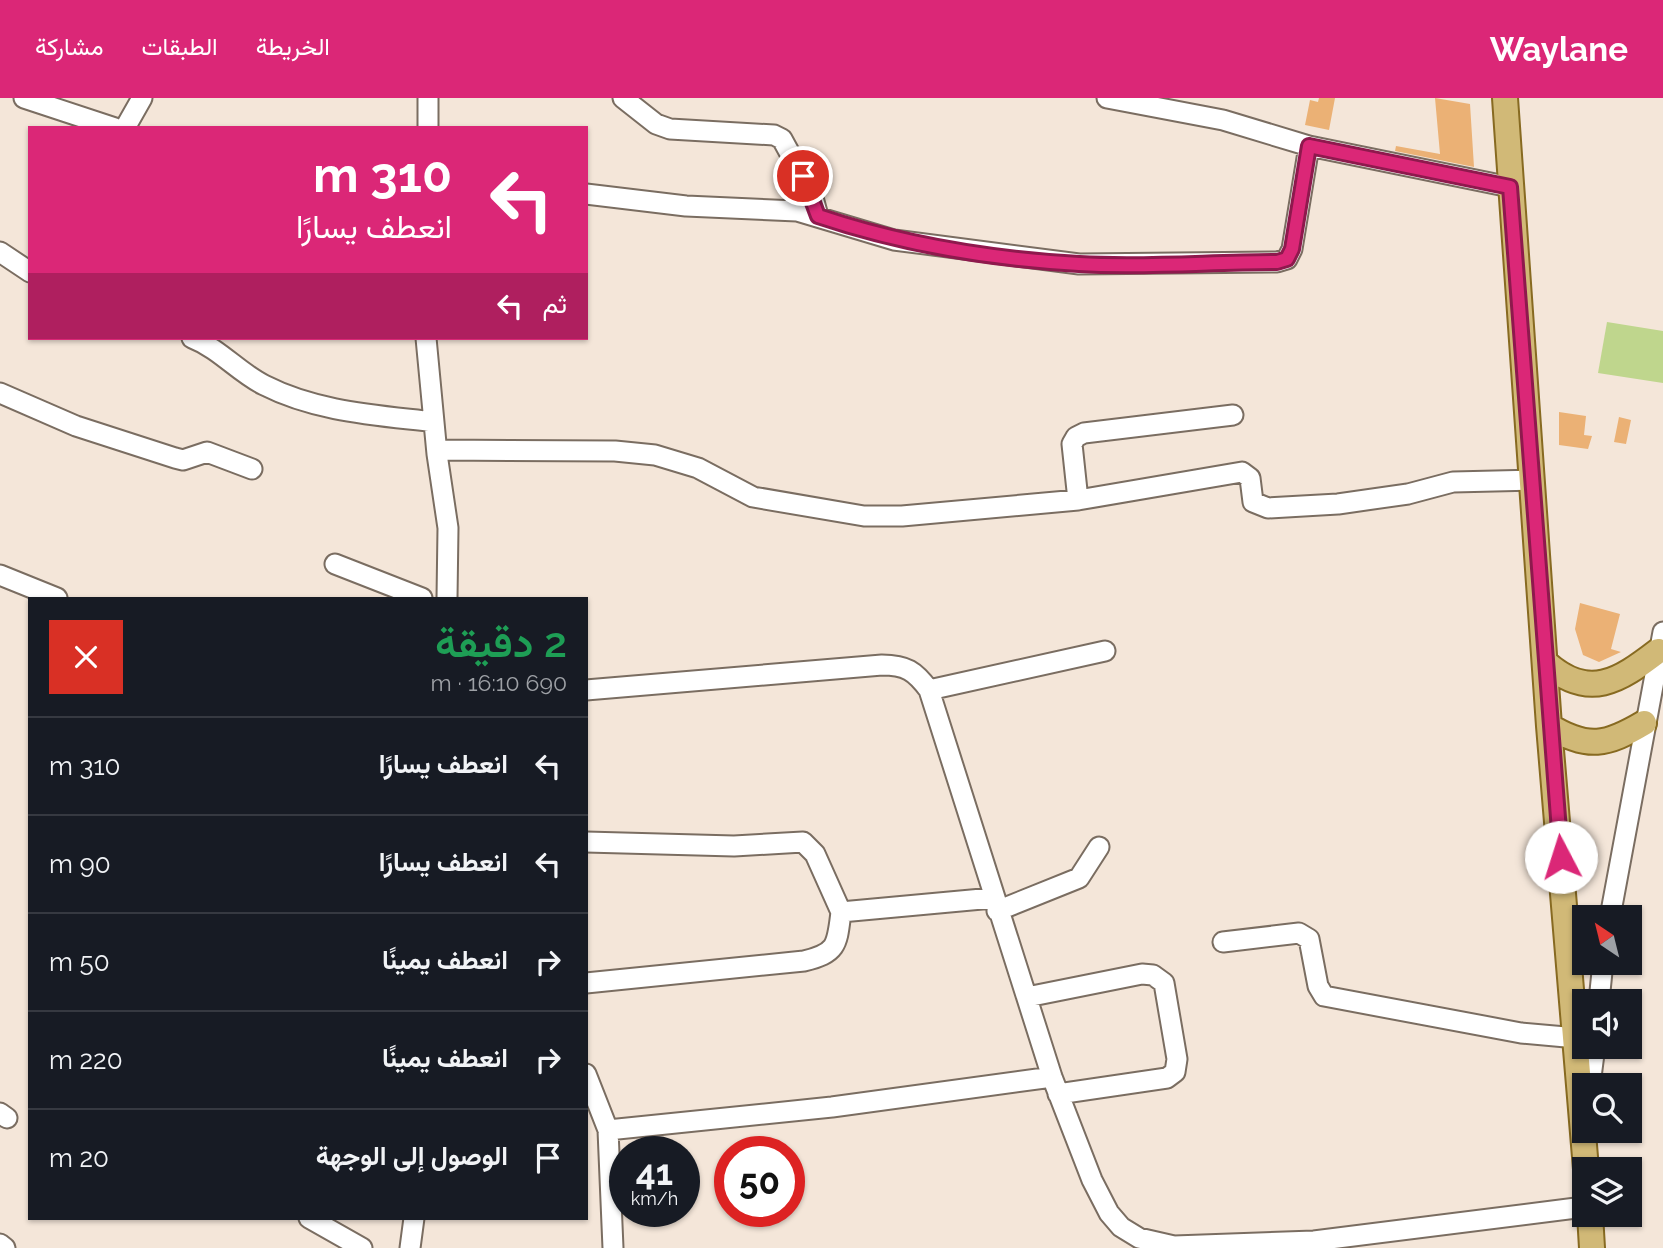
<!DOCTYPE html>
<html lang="ar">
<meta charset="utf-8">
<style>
:root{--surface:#171b24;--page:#20242c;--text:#f1f3f6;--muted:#9ea1a6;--line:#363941;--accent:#db2777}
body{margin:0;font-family:Raleway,Vazirmatn,sans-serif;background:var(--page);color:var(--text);direction:rtl;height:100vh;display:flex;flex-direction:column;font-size:26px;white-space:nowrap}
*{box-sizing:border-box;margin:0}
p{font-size:23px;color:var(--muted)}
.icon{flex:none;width:38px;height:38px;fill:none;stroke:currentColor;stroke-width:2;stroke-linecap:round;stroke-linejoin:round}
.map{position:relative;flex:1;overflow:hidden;direction:ltr}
.drawer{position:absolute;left:28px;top:499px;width:560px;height:623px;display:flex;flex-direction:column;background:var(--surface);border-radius:0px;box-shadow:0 2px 5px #0004;direction:rtl}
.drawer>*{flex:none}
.banner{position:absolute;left:28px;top:28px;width:560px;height:214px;border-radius:0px;box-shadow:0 2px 5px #0004;direction:rtl;background:#db2777;color:#fff;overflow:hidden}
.needle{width:46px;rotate:325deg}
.tools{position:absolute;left:1572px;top:807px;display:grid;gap:14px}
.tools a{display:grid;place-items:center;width:70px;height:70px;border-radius:0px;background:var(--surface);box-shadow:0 2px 5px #0004;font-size:35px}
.speed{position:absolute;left:609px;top:1038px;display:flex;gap:14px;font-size:35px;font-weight:700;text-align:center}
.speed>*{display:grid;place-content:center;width:91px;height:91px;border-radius:50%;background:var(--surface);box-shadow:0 2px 5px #0004;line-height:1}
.speed small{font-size:18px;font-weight:400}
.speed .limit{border:10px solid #d22;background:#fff;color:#111}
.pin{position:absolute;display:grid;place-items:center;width:60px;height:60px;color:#fff;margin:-30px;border:4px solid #fff;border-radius:50%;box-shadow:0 2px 7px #0007}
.me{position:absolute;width:77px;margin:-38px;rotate:355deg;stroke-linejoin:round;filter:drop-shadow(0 0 5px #0008)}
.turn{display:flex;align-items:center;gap:24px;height:147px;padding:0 21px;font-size:32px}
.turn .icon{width:91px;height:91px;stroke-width:2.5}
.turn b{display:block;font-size:49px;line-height:60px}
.then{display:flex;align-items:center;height:66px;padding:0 21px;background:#0003;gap:14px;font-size:26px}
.round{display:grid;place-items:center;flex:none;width:74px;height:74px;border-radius:0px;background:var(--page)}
.overview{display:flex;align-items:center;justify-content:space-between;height:119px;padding:0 21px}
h1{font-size:42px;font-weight:600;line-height:52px;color:#1e9e55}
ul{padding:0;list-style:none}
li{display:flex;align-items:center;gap:21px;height:98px;padding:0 21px;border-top:2px solid var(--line)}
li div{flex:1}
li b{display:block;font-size:26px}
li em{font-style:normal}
header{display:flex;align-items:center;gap:42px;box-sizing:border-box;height:98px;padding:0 35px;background:var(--accent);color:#fff}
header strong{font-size:33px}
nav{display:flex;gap:38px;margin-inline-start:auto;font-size:24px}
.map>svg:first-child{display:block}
.green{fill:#bfd68d}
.building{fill:#ebb175}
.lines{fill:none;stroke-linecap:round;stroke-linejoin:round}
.minor-casing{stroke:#7a6d61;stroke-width:23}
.major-casing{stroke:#876a21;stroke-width:28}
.minor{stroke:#fff;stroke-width:19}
.major{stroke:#d1b977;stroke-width:24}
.route-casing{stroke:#8e194d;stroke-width:18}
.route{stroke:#db2777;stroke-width:12}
</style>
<header>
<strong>Waylane</strong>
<nav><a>الخريطة</a><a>الطبقات</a><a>مشاركة</a></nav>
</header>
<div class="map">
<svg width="1663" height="1150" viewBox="0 0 1663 1150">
<rect width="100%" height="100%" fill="#f4e6d9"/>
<!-- green -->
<path class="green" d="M 1607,224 L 1663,233 L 1663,285 L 1598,275 Z"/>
<!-- building -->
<path class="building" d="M 1319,0 L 1335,0 L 1329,32 L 1305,27 L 1310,2 L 1318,4 Z
M 1435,0 L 1470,6 L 1474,69 L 1395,53 L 1396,48 L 1440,56 Z
M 1559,314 L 1586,318 L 1584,337 L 1592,338 L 1588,351 L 1559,347 Z
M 1619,319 L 1631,322 L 1626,346 L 1614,344 Z
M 1580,505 L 1620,516 L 1611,551 L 1621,554 L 1599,564 L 1583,557 L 1575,531 Z"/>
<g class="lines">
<defs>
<path id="minor" d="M 24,0 L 115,30
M 623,0 L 656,26 L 670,31 L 774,37 L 782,41 L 812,96 L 818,118
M 1107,0 L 1223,22 L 1309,48 L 1510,89
M 125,30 L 142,0
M 428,30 L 428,0
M 586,96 L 686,108 L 797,113 L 894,142 L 1079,166 L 1277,164 L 1287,161 L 1292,151 L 1309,48
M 0,154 L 30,174
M 192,240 C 220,251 238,274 264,287 C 317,314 376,317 434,324
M 426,240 L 437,356 L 448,430 L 447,500
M 0,295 L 76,328 L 175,360 L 183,362 L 207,354 L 252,371
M 437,352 L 615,353 L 655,357 L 698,370 L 753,399 L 864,418 L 902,418 L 1078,402 L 1242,374 L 1250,380 L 1253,404 L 1268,410 L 1338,406 L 1408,396 L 1453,384 L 1532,382
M 1078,402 L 1072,346 L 1076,339 L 1084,335 L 1233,317
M 335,466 L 422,500
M 0,477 L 57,500
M 586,592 L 882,567 C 906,567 915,573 929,592 L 1052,979 L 1092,1082 L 1109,1115 L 1121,1129 L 1139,1140 L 1174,1148 L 1314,1143 L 1584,1109
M 929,592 L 1105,553
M 586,744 L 734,748 L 803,744 L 815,756 L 841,814
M 997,813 L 1079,780 L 1099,749
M 1610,819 L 1663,534
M 1223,844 L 1299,835 L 1309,841 L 1318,888 L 1324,898 L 1521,935 L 1577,940
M 586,885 L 804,863 C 838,855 837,846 841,814 L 993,800
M 1027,899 L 1142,876 L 1153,877 L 1164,885 L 1177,961 L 1175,974 L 1167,980 L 1058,996
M 1599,903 L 1603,864
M 586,976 L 608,1032 L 613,1150
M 1590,987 L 1595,948
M 0,1015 L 7,1020
M 608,1032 L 832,1009 L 1052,979
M 309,1120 L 362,1150
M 0,1146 L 5,1150
M 410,1150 L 414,1120"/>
<path id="major" d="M 1505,0 L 1549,628 L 1586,1071
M 1546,565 C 1589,603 1619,583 1658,553
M 1549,628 C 1588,652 1607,647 1644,625
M 1590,1116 L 1592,1150"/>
</defs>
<!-- minor casing -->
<use href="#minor" class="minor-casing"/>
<!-- major casing -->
<use href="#major" class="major-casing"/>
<!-- minor -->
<use href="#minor" class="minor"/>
<!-- major -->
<use href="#major" class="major"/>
</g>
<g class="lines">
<defs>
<path id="route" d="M 803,78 L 818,118 C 901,146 991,161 1079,166 C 1145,170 1211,164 1277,164 L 1287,161 L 1292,151 L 1309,48 L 1510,89 L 1561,759"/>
</defs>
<!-- route casing -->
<use href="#route" class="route-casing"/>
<!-- route -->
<use href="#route" class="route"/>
</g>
</svg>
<div class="tools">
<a><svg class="needle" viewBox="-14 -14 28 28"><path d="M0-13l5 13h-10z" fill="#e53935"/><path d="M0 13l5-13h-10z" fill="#9ea1a6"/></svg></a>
<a><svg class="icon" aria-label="sound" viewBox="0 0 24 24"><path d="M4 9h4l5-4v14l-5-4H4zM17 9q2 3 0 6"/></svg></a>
<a><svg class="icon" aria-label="search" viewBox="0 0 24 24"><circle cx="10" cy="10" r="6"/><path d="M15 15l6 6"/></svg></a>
<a><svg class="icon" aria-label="layers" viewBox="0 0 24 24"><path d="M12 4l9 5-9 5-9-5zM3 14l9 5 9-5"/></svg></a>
</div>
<div class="speed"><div>41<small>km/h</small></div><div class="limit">50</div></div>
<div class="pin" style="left:803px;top:78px;background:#d93025"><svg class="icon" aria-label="arrive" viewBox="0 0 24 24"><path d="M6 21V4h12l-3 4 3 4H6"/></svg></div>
<svg class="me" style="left:1561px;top:759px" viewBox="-20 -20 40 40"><circle r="19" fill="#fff"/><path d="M0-13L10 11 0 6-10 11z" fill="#db2777"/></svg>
<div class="banner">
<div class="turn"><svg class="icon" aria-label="left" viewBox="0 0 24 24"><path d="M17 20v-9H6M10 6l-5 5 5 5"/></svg><div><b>310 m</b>انعطف يسارًا</div></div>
<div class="then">ثم<svg class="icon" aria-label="left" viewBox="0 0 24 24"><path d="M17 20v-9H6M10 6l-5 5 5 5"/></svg></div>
</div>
<section class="drawer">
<div class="overview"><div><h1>2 دقيقة</h1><p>690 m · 16:10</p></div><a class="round" style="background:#d93025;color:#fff"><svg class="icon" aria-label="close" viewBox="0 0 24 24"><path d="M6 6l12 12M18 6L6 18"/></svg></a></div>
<ul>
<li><svg class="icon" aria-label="left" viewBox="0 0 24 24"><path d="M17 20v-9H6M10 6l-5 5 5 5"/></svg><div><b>انعطف يسارًا</b></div><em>310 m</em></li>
<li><svg class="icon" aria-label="left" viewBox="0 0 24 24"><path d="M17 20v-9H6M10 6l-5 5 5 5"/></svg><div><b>انعطف يسارًا</b></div><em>90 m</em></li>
<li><svg class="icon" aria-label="right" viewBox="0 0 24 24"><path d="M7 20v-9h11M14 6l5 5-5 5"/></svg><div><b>انعطف يمينًا</b></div><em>50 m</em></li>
<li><svg class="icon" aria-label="right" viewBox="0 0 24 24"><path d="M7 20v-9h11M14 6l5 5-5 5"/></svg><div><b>انعطف يمينًا</b></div><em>220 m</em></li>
<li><svg class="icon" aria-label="arrive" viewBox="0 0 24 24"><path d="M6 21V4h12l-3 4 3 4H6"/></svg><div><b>الوصول إلى الوجهة</b></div><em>20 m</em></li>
</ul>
</section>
</div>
